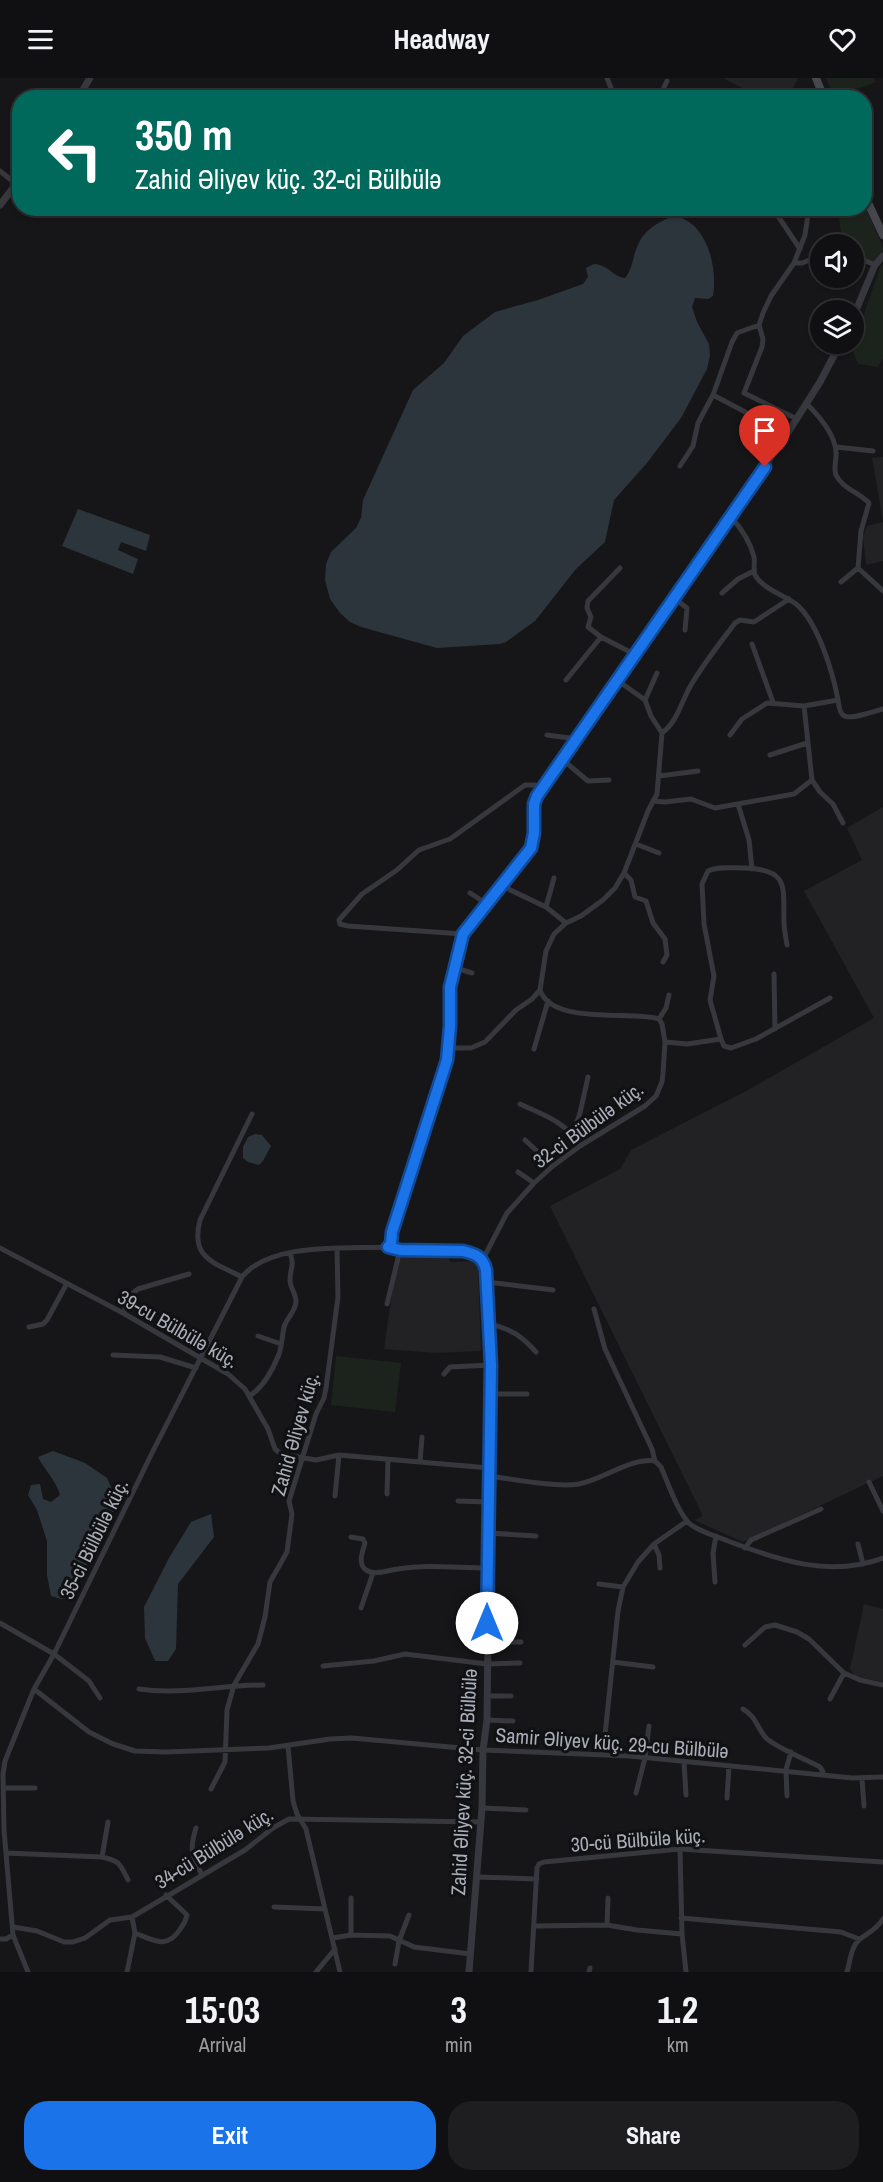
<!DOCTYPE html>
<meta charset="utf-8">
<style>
:root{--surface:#101012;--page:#1e1e20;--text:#f1f3f6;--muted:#9c9d9f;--line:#303032;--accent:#1a73e8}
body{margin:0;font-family:"Archivo Narrow",sans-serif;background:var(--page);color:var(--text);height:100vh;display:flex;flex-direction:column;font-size:22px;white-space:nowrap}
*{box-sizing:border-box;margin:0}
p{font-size:20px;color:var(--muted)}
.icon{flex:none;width:33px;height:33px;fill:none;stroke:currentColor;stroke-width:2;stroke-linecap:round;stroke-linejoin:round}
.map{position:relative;height:1894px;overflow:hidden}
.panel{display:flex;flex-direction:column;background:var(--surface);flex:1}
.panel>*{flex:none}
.banner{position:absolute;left:12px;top:12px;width:860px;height:126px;border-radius:24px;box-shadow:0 2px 4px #0004,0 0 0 2px var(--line);background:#00695c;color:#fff;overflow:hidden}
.fabs{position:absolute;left:810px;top:156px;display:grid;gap:12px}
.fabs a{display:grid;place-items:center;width:54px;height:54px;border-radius:50%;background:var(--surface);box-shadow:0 2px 4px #0004,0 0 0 2px var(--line);font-size:30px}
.pin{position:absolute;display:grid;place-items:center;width:51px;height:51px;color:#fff;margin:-62px -26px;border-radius:50% 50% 50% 0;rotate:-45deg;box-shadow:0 0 6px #0007}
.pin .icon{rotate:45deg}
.me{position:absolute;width:66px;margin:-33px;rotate:0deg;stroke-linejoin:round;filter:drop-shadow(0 0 4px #0008)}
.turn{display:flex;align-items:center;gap:21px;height:126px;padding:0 24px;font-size:27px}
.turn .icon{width:78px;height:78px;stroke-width:2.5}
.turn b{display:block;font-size:42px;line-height:51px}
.eta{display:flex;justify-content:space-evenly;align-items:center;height:102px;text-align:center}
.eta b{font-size:36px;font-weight:700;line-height:42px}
.primary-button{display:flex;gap:12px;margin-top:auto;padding:12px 24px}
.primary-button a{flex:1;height:69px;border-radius:24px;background:var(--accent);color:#fff;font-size:24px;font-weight:700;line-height:69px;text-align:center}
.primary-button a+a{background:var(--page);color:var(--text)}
header{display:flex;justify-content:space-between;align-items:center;height:78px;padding:0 24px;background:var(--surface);font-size:27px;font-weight:700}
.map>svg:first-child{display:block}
.built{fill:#222225}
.green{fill:#1c231d}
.water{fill:#2c353c}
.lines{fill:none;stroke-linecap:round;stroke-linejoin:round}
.minor{stroke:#37383d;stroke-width:5}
.tertiary{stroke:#37383d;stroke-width:7}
.secondary{stroke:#45474d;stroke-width:8}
.route-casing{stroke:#114b97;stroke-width:15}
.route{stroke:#1a73e8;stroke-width:10}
.labels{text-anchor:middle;stroke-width:6;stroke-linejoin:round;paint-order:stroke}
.street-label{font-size:20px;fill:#a8adb8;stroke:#111113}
</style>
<header><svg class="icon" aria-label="menu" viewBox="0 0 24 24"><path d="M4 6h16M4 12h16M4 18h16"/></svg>Headway<svg class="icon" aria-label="heart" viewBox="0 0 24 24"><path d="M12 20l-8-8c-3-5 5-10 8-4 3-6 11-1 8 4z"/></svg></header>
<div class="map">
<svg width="883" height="1894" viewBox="0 0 883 1894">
<rect width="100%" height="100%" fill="#161618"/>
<!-- built -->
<path class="built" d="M 723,0 L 798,0 L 789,19 L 761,20 Z
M 883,379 L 883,483 L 866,487 L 863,459 L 867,448 L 883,444 L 872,380 Z
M 883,729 L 883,1398 L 743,1464 L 694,1442 L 703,1438 L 550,1128 L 620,1091 L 631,1072 L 746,1013 L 874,940 L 804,813 L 862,782 L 847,750 Z
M 449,1178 L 450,1184 L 474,1183 L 478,1190 L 481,1273 L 436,1275 L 384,1271 L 394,1201 L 401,1179 Z
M 864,1526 L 883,1531 L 883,1604 L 855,1598 L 850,1591 Z"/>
<!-- green -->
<path class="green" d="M 826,0 L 874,0 L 876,4 L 834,19 Z
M 864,126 L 883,169 L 883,173 L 873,184 L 854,175 L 858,164 L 842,163 L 838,131 L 864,130 Z
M 883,186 L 883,280 L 878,289 L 858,286 L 852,270 L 881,187 Z
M 336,1278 L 401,1285 L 395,1334 L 331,1327 Z"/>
<!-- water -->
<path class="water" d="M 673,138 C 707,142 718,190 713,218 L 708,221 L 695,220 L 692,229 L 697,244 L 709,266 L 710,278 L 707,291 L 681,340 L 647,385 L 614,422 L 605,464 L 576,491 L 535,543 L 506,564 L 500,566 L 437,570 L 361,549 L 350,544 L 340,535 L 330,521 L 325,502 L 326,486 L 331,474 L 356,450 L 361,440 L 363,422 L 413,312 L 444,285 L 463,258 L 495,234 L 538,222 L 583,206 L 588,199 L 586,190 L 594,186 C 609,187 613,199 625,200 C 630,194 632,186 634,178 C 641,154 651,148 673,138 Z
M 78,431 L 150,457 L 146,473 L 121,464 L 118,472 L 138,481 L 133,496 L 62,468 Z
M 255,1056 L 262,1057 L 271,1068 L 263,1083 L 259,1087 L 248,1084 L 243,1080 L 243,1069 L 248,1059 Z
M 53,1373 L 85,1385 L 107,1400 L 118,1425 L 70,1520 L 61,1521 L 51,1518 L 47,1497 L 47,1463 L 37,1432 L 28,1417 L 31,1407 L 40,1406 L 43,1421 L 51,1424 L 60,1417 C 56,1402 45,1393 38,1379 Z
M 211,1436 L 214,1459 L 178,1506 L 176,1571 L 168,1583 L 155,1583 L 145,1560 L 144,1529 L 169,1480 L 191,1444 Z"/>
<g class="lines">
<!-- minor -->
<path class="minor" d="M 607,0 L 615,20
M 659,20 L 667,3
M 0,93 L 16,106
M 774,132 L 800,171
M 854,178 L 875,187
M 794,185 L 805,157 L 809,130
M 713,317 L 787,356
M 807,326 C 819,338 835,356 836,374 C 837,381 833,390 836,397 C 842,410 860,415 869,425 L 861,453 L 858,490 L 883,513
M 797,341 L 744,315 L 762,269 L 763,261 L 759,247 L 763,235 L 771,218 L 794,185 L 802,185 L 820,178
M 836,369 L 873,373
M 680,388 L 693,368 L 698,345 L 713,317 L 732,264 L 737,255 L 759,247
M 620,490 L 588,523 L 587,530 L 591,539 L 588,549 L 601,559 L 634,576
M 841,504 L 858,490
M 722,515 L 738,501 L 754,493
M 674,520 L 687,530 L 685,552
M 752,566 L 773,624
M 566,602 L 601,559
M 645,622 L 657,595
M 838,622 C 839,627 839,634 843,637 C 849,643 875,633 883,631
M 662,655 C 678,643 681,624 691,607 C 704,585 720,565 735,545 L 740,542 L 754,544 L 789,521
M 547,657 L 577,661
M 730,657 L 742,641 L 767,625 L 804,628
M 770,677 L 807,665
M 563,682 L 588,703 L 609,702
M 659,698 L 698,693
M 812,702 L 820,714 L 833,726 L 843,745
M 653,723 L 665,724 L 691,721 L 715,730 L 794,716 L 812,702 L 804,628 L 838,622 C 833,595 818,544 796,526 C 784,517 763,511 755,497 C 753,491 755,485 754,479 C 750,463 741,450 731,439
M 738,726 L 749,762 L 752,791
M 636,766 L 659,775
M 624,795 L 631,802 L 635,819 L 646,823 L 653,845 L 665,861 L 667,877 L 663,884
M 502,808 L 546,829 L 566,845
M 470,815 L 487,826
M 546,829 L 554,800
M 463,856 L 348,848 L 340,846 L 339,842 L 362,816 L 397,792 L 419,772 L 450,761 L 525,707 L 535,707 L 544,710
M 453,889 L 472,895
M 774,896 L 775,951
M 659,941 L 666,930 L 669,917
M 721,961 L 710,922 L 714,898 L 704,846 L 702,806 L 708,793 C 718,788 734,790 745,790 C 790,792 783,809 784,844 C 784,852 786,860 787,867
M 665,964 L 687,966 L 721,961 L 724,968 L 731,970 L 756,961 L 830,920
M 448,970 L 471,970 L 485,964 L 516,932 L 532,921 L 540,912 L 546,873 L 554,856 L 566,845 L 581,838 L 603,822 L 615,810 L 624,795 L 648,733 L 657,716 L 662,655 L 651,638 L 645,622 L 617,602
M 534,971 L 548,923
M 520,1026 C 543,1037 567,1044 580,1068
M 573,1055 L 580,1035 L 588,999
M 525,1062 L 553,1088
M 518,1094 L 534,1105
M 0,1170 L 123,1235 L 228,1296 L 245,1311 L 268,1351 L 275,1371 L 281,1376 L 316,1382 L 339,1377 L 489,1390
M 483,1181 L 507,1135 L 534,1105 L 553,1088 L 580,1068 L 645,1028 L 656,1018 L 662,1004 L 663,995 L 665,964 L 662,946 L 659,941 C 633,932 552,948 540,912
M 242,1199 C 214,1184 190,1181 200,1142 L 252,1036
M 487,1204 L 553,1212
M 387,1226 L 400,1172
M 594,1231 L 605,1271 L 652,1371 L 655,1383
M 123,1235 L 133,1215 L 138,1211 L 189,1196
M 490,1246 C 511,1251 522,1258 536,1274
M 29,1249 L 43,1246 L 47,1242 L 67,1205
M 258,1258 L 281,1266
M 113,1277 L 160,1279 L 196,1290
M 444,1296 L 450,1289 L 491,1287
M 491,1316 L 527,1316
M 249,1318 C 263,1310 273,1291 279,1276 C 282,1268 282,1258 284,1249 C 287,1240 295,1234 296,1224 C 296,1215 290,1210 290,1202 C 290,1189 295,1189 290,1175
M 420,1384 L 422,1359
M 489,1398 C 512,1401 557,1410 579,1406 C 602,1402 632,1379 655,1383 L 661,1389 C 668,1405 678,1435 690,1446 C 700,1454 716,1458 728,1463 C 778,1482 830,1500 883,1480
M 869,1404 L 883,1433
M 387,1416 L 388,1382
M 335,1418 L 339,1377
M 458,1423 L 488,1424
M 488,1455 L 536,1458
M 351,1459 L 363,1461 L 365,1465 C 363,1473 357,1485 366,1492 C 374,1498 389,1492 398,1491 C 427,1486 458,1490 487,1490
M 654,1466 L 659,1477 L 660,1490
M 858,1466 L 863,1486
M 745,1470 L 751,1462 L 821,1431
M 715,1504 L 713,1475 L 716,1458
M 599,1506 L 623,1509
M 361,1530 L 373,1495
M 0,1545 L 54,1576 L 89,1603 L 100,1620
M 487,1564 L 521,1564
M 745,1567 L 765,1549 L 775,1547 L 797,1554 L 809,1561 L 844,1595 L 860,1602 L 883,1607
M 613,1584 L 653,1589
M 323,1588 L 374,1583 L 405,1576 L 487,1586 L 520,1585
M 34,1611 L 89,1654 L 113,1666 L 135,1673 L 166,1674 L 269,1670 L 330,1661 L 352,1660 L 483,1672 L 630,1678 L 852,1700 L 883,1699
M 139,1611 C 180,1617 222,1607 263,1607
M 487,1618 L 511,1618
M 830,1621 L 844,1595
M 743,1631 C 756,1638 757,1650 766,1660 C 775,1669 807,1682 820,1689 L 823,1694 L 822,1696
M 487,1642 L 513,1643
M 288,1668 L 293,1723 L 297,1736 L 306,1751 L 340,1894
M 603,1676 L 618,1533 L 623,1509 L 638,1484 L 654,1466 L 687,1443
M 684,1684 L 686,1717
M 862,1701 L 864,1728
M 3,1710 L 35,1710
M 211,1711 L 225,1684 L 227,1632 L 234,1607 L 258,1566 L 265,1539 L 270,1504 L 287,1474 L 292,1436 L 289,1423 L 316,1336 L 324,1320 L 326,1310 L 338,1219 L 337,1171
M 636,1715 L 645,1680 L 649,1648
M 787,1718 L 786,1692 L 791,1674
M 727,1720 L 729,1688
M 482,1730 L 526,1732
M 196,1750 C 189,1772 192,1777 202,1797
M 680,1771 L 682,1856 L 686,1894
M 6,1775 L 102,1779 C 120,1783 120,1786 128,1802
M 102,1779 L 108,1744
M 476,1799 L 537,1801
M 274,1829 L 325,1831
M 681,1840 L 841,1854 L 859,1861
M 607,1847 L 608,1820
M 534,1848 L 607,1847 L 637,1852 L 682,1856
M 13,1849 L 37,1853 L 64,1864 L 73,1864 L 85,1860 L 110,1842 L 132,1839 L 245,1772 L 273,1750 L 289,1741 L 480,1744
M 135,1855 C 155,1863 167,1872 181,1850 C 184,1846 186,1842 187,1837 L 166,1817
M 351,1857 L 351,1820
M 333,1860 L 351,1857 L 390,1858 L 414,1869 L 471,1876
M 0,1861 L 6,1861 L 13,1857
M 395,1886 L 399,1863 L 409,1837
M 28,1894 L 13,1857 L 4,1752 L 3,1696 L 5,1683 L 34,1611 L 54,1576 L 152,1375 L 242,1199 C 270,1164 346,1171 388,1169
M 127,1894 L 135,1855 L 132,1839
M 316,1894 L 335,1871
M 531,1894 L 537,1790 L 539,1786 L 544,1784 L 680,1771 L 883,1784
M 589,1894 L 590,1890
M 847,1894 C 850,1884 851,1868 860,1861 C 869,1854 876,1852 883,1841"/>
<!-- tertiary -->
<path class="tertiary" d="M 78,20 L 90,0
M 0,127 L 20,101
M 854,237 L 875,187 L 883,178
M 469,1894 L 482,1730 L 483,1672 L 487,1642 L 491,1287 L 486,1192 C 483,1179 476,1176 463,1173 L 400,1172 L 388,1169 L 391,1166 L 392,1154 L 446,982 L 450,948 L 450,909 L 463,856 L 528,775 C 539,757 529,736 537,718 L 787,356 L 820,304 L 840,266"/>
<!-- secondary -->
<path class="secondary" d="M 816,0 L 824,20
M 864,116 L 883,157"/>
</g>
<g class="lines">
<defs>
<path id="route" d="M 487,1545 L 491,1287 L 486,1192 C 483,1179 476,1176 463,1173 L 400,1172 L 388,1169 L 391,1166 L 392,1154 L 447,982 L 450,948 L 450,909 L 463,856 L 531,770 L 534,755 L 534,726 L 537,718 L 765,389"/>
</defs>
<!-- route casing -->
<use href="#route" class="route-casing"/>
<!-- route -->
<use href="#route" class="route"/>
</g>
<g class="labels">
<!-- street labels -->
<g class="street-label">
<text transform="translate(588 1047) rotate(-36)" y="7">32-ci Bülbülə küç.</text>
<text transform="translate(178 1251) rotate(30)" y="7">39-cu Bülbülə küç.</text>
<text transform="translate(295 1356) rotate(-74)" y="7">Zahid Əliyev küç.</text>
<text transform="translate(94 1461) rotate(-64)" y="7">35-ci Bülbülə küç.</text>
<text transform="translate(612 1665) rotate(4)" y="7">Samir Əliyev küç. 29-cu Bülbülə</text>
<text transform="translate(464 1704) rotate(-87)" y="7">Zahid Əliyev küç. 32-ci Bülbülə</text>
<text transform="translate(638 1762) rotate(-4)" y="7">30-cü Bülbülə küç.</text>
<text transform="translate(214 1770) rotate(-32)" y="7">34-cü Bülbülə küç.</text>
</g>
</g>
</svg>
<div class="fabs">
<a><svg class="icon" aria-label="sound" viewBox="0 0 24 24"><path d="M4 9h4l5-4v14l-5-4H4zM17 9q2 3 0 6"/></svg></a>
<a><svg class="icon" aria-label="layers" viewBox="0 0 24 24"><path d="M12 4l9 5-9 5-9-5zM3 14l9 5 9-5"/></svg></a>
</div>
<div class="pin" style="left:765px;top:389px;background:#d93025"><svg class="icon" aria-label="arrive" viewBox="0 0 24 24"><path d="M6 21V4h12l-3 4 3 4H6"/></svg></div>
<svg class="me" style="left:487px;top:1545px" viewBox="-20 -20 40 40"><circle r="19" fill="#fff"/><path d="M0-13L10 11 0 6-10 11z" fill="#1a73e8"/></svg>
<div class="banner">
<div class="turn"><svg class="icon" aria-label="left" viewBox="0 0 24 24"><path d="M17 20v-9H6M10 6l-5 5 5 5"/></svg><div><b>350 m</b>Zahid Əliyev küç. 32-ci Bülbülə</div></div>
</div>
</div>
<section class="panel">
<div class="eta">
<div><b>15:03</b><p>Arrival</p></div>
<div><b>3</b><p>min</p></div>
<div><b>1.2</b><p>km</p></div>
</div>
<div class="primary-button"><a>Exit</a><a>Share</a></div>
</section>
